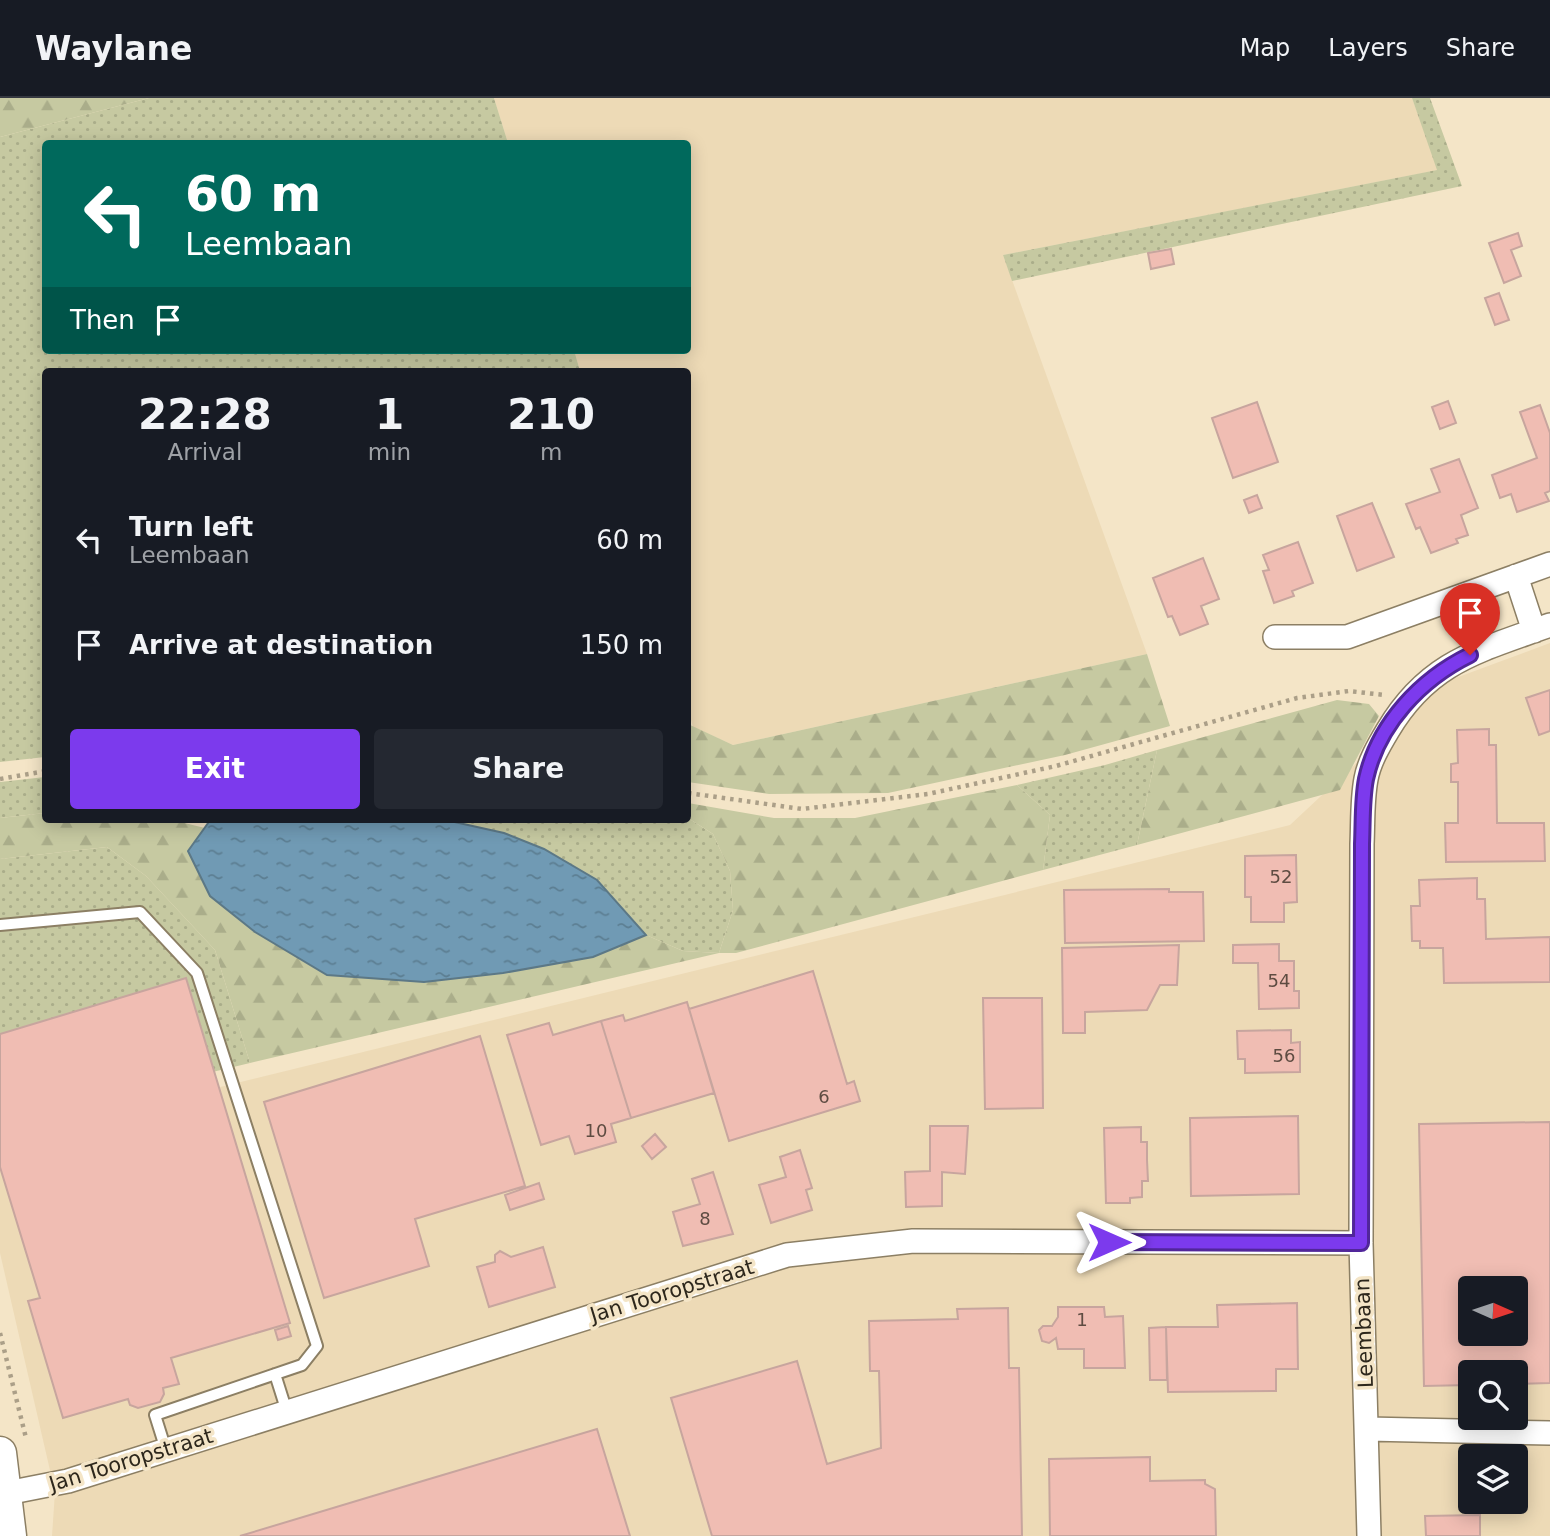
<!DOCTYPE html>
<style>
:root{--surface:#171b24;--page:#242831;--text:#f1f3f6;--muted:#9ea1a6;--line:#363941;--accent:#7c3aed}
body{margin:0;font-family:"DejaVu Sans",sans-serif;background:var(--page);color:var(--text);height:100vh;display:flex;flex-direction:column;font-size:26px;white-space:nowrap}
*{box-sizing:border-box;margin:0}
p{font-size:23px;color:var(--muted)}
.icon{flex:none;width:38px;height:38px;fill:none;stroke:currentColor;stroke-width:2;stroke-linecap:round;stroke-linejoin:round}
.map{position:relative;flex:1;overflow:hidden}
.details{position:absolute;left:42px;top:270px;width:649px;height:455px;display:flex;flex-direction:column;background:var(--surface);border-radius:7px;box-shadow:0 4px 18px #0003}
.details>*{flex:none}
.guide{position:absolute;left:42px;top:42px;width:649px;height:214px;border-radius:7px;box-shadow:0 4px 18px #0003;background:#00695c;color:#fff;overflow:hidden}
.needle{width:46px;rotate:93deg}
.buttons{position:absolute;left:1458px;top:1178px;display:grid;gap:14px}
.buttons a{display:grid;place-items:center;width:70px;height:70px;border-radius:7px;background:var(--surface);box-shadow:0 4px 18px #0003;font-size:35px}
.pin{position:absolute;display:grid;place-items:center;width:60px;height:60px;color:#fff;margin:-72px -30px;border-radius:50% 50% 50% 0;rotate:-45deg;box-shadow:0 0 7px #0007}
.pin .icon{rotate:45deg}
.me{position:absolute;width:77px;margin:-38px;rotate:90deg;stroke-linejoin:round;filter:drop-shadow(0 0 5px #0008)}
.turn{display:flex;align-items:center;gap:24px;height:147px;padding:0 28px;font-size:32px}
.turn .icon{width:91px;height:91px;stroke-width:2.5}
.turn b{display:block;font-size:49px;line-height:60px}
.then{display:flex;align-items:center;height:66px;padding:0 28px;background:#0003;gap:14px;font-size:26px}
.eta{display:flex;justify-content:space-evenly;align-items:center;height:119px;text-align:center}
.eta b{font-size:42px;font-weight:600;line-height:49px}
.primary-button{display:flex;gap:14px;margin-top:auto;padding:14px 28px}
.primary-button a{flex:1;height:80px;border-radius:7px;background:var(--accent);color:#fff;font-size:28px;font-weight:600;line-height:80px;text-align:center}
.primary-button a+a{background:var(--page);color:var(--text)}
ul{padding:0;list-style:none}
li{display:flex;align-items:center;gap:21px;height:105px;padding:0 28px}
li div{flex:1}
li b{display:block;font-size:26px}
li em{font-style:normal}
header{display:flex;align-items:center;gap:42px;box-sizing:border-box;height:98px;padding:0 35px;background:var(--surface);border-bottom:2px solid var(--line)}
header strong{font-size:33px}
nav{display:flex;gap:38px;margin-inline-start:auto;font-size:24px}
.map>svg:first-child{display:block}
.built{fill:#eddab6;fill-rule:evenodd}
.grass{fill:url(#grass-dots)}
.forest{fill:url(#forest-firs)}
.water{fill:url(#water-ripples);stroke:#5c7886;stroke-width:2}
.building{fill:#f0bdb3;stroke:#c7a59e;stroke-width:2;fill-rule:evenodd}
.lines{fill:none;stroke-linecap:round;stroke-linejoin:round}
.lane-casing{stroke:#8c7f64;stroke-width:14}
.street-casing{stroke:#8c7f64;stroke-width:26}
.secondary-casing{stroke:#8c7f64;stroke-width:35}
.path{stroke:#ab9f88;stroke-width:4.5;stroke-dasharray:3.5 5;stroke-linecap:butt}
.lane{stroke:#fff;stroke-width:10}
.street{stroke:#fff;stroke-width:23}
.secondary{stroke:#fff;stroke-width:32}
.route-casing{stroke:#51269a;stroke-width:18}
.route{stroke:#7c3aed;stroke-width:12}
.labels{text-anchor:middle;stroke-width:7;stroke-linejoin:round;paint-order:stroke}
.number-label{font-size:18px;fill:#5e4c42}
.street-label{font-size:21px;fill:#2d271c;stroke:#f4e5c7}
</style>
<header>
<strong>Waylane</strong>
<nav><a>Map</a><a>Layers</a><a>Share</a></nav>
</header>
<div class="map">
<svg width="1550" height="1438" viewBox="0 0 1550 1438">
<defs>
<pattern id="grass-dots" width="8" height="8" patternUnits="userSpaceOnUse" patternTransform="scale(1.75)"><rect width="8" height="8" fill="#c6c9a1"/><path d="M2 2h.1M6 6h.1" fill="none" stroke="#aaad8a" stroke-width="1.8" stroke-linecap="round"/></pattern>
<pattern id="forest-firs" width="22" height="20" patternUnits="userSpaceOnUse" patternTransform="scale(1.75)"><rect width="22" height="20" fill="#c6c9a1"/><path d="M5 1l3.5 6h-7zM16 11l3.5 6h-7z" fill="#aaad8a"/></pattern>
<pattern id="water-ripples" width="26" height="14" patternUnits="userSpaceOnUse" patternTransform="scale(1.75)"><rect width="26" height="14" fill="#709ab4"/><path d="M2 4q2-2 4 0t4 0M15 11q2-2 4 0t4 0" fill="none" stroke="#5c7e92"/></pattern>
</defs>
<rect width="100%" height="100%" fill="#f4e5c7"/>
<!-- built -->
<path class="built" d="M 494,0 L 1412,0 L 1438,72 L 1003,157 L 1147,556 L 733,647 L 693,629 L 688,611 L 688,273 L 580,273 L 574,252 L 688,252 L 688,46 L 508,45 Z
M 1550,545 L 1550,1438 L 52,1438 L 55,1394 L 0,1155 L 0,1043 L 1290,727 L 1442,585 ZM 1470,1190 L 1516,1190 L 1516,1236 L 1470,1236 ZM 1470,1274 L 1516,1274 L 1516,1320 L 1470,1320 ZM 1470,1358 L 1516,1358 L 1516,1404 L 1470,1404 Z"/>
<!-- grass -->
<path class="grass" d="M 149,0 L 494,0 L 508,45 L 46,46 L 46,252 L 574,252 L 580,273 L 46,273 L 45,659 L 0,664 L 0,39 Z
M 1412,0 L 1430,0 L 1462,88 L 1012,183 L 1003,157 L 1437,72 Z
M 1157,652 L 1137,747 L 1043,772 L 1050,717 L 1017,687 L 1105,667 Z
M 45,679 L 45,715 L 0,720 L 0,684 Z
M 688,720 L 713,736 L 730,773 L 733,812 L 719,855 L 683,853 L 646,837 L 597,782 L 504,735 L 441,721 Z
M 107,749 L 146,778 L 215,852 L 250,965 L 0,1025 L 0,761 Z"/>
<!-- forest -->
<path class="forest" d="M 0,0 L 149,0 L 0,39 Z
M 1147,556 L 1170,628 L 1065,657 L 888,695 L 769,696 L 688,684 L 688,626 L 733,647 Z
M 1337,602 L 1369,606 L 1379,618 L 1340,692 L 1137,747 L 1157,652 Z
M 1017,687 L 1050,717 L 1043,772 L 736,855 L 719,855 L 250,965 L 215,852 L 146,778 L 107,749 L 0,761 L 0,720 L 45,715 L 46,721 L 168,721 L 205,730 L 188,753 L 210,798 L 255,834 L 327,877 L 424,884 L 503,875 L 593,859 L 646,837 L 683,853 L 719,855 L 733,812 L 730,773 L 713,736 L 688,720 L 688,705 L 774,720 L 855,720 Z"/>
<!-- water -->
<path class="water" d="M 211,721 L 441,721 L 504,735 L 544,751 L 597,782 L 646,837 L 593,859 L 503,875 L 424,884 L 327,877 L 255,834 L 210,798 L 188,753 Z"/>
<!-- building -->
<path class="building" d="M 1518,135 L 1522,148 L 1511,152 L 1521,178 L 1504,185 L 1489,145 Z
M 1171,151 L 1174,166 L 1151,171 L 1148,155 Z
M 1499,195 L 1509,222 L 1495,227 L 1485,200 Z
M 1448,303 L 1456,325 L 1440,331 L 1432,309 Z
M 1257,304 L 1278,364 L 1233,380 L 1212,320 Z
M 1540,307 L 1550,335 L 1550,393 L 1545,395 L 1549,403 L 1517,414 L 1511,396 L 1500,400 L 1492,377 L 1537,360 L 1520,314 Z
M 1459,361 L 1478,410 L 1461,417 L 1468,437 L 1456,441 L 1458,445 L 1431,455 L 1420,429 L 1416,431 L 1406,406 L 1440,394 L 1431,371 Z
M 1257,397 L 1262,410 L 1249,415 L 1244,402 Z
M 1372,405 L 1394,459 L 1357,473 L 1337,418 Z
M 1298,444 L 1313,485 L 1292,493 L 1294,498 L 1274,505 L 1263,473 L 1269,472 L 1263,457 Z
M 1203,460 L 1219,501 L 1201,508 L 1208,526 L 1180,537 L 1172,518 L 1168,519 L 1153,480 Z
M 1550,592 L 1550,633 L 1539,637 L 1526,600 Z
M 1489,631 L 1489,647 L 1496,647 L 1497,725 L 1544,725 L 1545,763 L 1446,764 L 1445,725 L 1458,725 L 1458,684 L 1451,684 L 1451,666 L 1458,665 L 1457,632 Z
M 1296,757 L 1297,804 L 1284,805 L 1284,824 L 1251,824 L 1251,799 L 1245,799 L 1245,758 Z
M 1477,780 L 1477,801 L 1485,801 L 1486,841 L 1550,839 L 1550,884 L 1444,885 L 1443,850 L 1420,850 L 1420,843 L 1412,843 L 1411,808 L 1420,808 L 1419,782 Z
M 1169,791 L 1169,794 L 1203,794 L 1204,843 L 1065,845 L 1064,792 Z
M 1279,846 L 1279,863 L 1294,863 L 1294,893 L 1299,893 L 1299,910 L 1259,911 L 1258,865 L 1233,865 L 1233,847 Z
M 1179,847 L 1177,887 L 1160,887 L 1147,912 L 1085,914 L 1085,935 L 1063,935 L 1062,850 Z
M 813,873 L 847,986 L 854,983 L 860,1003 L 729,1043 L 689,911 Z
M 186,880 L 290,1225 L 171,1260 L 179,1286 L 163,1290 L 164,1296 L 160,1304 L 138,1310 L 130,1307 L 128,1301 L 63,1320 L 28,1203 L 40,1200 L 0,1069 L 0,936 Z
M 983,900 L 1042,900 L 1043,1010 L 985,1011 Z
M 687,904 L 714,995 L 631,1020 L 601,923 L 623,917 L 625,923 Z
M 601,923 L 631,1020 L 611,1026 L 616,1044 L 575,1056 L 569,1038 L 541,1047 L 507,937 L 549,925 L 553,937 Z
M 1291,932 L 1291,945 L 1300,944 L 1300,974 L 1245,975 L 1245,961 L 1238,961 L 1237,933 Z
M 480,938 L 525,1088 L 415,1121 L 429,1168 L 324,1200 L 264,1004 Z
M 1298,1018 L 1299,1096 L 1191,1098 L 1190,1020 Z
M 1550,1024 L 1550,1285 L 1516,1286 L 1516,1274 L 1470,1274 L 1470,1287 L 1424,1288 L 1419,1026 ZM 1470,1190 L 1516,1190 L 1516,1236 L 1470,1236 Z
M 930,1028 L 968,1028 L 965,1076 L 942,1074 L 942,1108 L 906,1109 L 905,1074 L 930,1073 Z
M 1141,1029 L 1141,1044 L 1147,1044 L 1147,1062 L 1148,1083 L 1142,1083 L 1142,1099 L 1130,1100 L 1130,1105 L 1106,1105 L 1104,1030 Z
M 655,1036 L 666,1049 L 652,1061 L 642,1048 Z
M 800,1052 L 812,1090 L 806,1092 L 812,1112 L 771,1125 L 759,1087 L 786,1079 L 780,1059 Z
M 713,1074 L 733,1136 L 683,1148 L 673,1114 L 700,1106 L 692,1081 Z
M 539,1085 L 544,1101 L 510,1112 L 505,1097 Z
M 543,1149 L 555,1189 L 489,1209 L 477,1169 L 495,1164 L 495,1157 L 500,1153 L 511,1159 Z
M 1297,1205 L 1298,1271 L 1276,1271 L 1276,1293 L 1168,1294 L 1166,1229 L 1218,1229 L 1217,1207 Z
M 1058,1209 L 1104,1209 L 1105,1219 L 1123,1218 L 1125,1270 L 1084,1270 L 1084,1251 L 1058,1251 L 1056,1240 L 1049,1245 L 1042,1243 L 1039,1232 L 1043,1228 L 1052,1228 L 1058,1219 Z
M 1008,1210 L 1009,1270 L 1019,1270 L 1022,1438 L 712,1438 L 671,1300 L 797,1263 L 827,1366 L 881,1350 L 879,1273 L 870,1273 L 869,1223 L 958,1221 L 957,1211 Z
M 288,1228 L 291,1238 L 278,1242 L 275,1232 Z
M 1166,1229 L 1167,1282 L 1150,1282 L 1149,1230 Z
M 597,1331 L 630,1438 L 240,1438 L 426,1382 Z
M 1150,1359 L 1150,1383 L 1205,1382 L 1205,1386 L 1215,1391 L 1216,1438 L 1050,1438 L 1049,1361 Z
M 1480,1417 L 1480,1438 L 1426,1438 L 1425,1418 Z"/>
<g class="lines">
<defs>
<path id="lane" d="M 0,827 L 140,814 L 197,875 L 317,1248 L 302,1267 L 155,1317 L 166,1352
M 275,1276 L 287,1314"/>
<path id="street" d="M 1516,478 L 1534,533
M 1275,539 L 1347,539 L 1550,466
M 1368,1331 L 1550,1335
M 7,1395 L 68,1383 L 787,1157 L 913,1143 L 1361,1145
M 1369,1438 L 1361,1145 L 1362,746 C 1363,725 1362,702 1366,681 C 1369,664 1379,647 1388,632 C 1429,563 1479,553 1550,527"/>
<path id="secondary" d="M 0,1355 L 10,1438"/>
</defs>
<!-- lane casing -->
<use href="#lane" class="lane-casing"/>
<!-- street casing -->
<use href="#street" class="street-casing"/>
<!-- secondary casing -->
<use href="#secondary" class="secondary-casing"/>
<!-- path -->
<path class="path" d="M 0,681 L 46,673
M 688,695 L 802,711 L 928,696 L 1056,668 L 1297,600 L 1349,593 L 1384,597
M 0,1235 L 26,1340"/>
<!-- lane -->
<use href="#lane" class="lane"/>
<!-- street -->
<use href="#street" class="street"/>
<!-- secondary -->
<use href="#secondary" class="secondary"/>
</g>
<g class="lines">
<defs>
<path id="route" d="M 1109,1144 L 1361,1145 L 1362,746 C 1363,725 1362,702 1366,681 C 1378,626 1421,581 1470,557"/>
</defs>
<!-- route casing -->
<use href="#route" class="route-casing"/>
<!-- route -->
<use href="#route" class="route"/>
</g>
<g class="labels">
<!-- number labels -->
<g class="number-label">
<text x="1281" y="785">52</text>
<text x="1279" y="889">54</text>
<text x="1284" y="964">56</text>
<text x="824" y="1005">6</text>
<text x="596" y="1039">10</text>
<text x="705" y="1127">8</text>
<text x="1082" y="1228">1</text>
</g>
<!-- street labels -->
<g class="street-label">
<text transform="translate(672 1193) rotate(-17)" y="7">Jan Tooropstraat</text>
<text transform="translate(1364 1235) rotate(-92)" y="7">Leembaan</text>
<text transform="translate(131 1362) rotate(-17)" y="7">Jan Tooropstraat</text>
</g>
</g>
</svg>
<div class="buttons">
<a><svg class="needle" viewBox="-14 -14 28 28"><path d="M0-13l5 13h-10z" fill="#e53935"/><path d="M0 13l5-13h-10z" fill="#9ea1a6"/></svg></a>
<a><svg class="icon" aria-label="search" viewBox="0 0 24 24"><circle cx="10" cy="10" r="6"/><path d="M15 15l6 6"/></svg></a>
<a><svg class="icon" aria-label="layers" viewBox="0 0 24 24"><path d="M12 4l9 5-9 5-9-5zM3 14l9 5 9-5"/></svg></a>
</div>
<div class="pin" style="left:1470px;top:557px;background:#d93025"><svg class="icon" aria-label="arrive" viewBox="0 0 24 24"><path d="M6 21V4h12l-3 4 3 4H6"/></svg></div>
<svg class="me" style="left:1109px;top:1144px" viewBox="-20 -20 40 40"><path d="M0-17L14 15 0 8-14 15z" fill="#7c3aed" stroke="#fff" stroke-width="4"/></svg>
<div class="guide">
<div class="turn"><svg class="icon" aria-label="left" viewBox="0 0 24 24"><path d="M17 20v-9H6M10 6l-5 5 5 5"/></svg><div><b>60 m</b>Leembaan</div></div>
<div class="then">Then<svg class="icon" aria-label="arrive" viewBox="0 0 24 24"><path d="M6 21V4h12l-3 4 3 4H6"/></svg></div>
</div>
<section class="details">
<div class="eta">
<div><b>22:28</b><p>Arrival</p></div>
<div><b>1</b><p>min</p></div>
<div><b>210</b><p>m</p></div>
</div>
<ul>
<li><svg class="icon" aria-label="left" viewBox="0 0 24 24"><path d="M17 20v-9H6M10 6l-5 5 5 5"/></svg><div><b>Turn left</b><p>Leembaan</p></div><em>60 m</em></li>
<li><svg class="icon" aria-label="arrive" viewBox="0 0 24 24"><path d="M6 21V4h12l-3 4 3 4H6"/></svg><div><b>Arrive at destination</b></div><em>150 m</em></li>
</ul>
<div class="primary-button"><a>Exit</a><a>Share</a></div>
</section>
</div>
